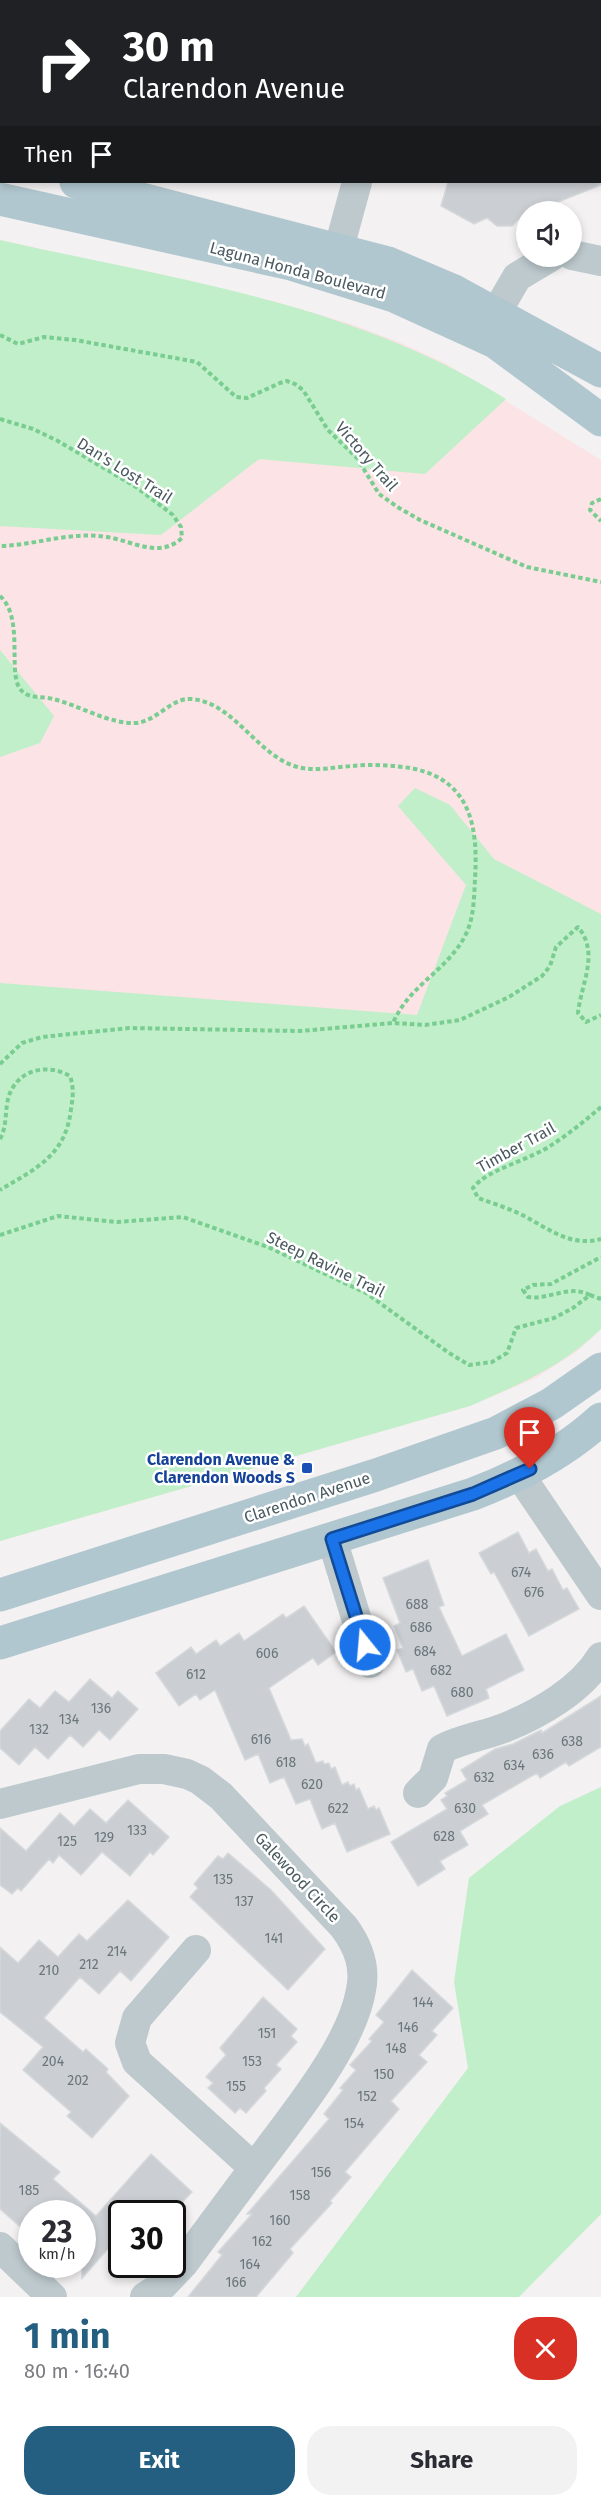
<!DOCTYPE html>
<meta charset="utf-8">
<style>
:root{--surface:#fff;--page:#f2f2f3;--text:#2b2b33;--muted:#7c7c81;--accent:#245f82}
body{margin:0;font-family:"Fira Sans",sans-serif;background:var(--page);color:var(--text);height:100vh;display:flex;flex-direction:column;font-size:22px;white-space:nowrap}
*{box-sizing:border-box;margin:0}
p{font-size:20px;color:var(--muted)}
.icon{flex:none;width:33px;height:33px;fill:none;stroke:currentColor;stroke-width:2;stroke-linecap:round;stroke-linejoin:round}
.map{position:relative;height:2297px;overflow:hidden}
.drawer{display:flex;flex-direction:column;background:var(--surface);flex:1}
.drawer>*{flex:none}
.hud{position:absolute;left:0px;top:0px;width:602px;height:183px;box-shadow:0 3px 9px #0003;background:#202124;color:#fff;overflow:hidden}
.tools{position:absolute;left:516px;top:201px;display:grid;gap:12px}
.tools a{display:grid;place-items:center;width:66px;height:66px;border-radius:50%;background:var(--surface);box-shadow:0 3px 9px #0003;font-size:30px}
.speed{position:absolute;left:18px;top:2200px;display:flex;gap:12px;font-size:30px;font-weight:700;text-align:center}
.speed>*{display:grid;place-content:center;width:78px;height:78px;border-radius:50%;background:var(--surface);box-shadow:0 3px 9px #0003;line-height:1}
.speed small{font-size:15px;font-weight:400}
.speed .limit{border:3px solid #111;border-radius:9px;background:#fff;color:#111}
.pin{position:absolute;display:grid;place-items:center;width:51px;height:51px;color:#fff;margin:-62px -26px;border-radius:50% 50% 50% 0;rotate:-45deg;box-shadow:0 0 6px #0007}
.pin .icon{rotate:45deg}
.me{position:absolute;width:66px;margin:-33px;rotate:343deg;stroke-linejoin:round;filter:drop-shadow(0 0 4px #0008)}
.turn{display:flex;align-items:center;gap:21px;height:126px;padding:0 24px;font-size:27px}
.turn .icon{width:78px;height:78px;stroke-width:2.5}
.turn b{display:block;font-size:42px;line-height:51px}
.then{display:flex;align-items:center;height:57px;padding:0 24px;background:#0003;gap:12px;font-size:22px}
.round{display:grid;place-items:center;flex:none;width:63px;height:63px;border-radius:24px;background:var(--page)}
.overview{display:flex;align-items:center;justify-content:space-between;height:102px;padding:0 24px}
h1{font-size:36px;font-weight:700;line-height:45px;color:var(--accent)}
.primary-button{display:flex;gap:12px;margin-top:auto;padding:12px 24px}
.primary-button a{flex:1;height:69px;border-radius:24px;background:var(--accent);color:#fff;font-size:24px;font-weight:700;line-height:69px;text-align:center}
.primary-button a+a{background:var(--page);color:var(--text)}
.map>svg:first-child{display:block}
.medical{fill:#fbe3e6}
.green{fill:#c1efc9}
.building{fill:#cbcfd3;stroke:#d5d9dc;stroke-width:1.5}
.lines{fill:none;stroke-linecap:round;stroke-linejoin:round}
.path{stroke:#79cd91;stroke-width:4;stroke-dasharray:4.5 3;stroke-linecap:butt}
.minor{stroke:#bdc9cd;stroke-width:30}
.major{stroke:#b1c7cf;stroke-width:33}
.route-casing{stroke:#114b97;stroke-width:15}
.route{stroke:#1a73e8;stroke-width:10}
.transit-dot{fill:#1a4fb4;stroke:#fff;stroke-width:2}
.labels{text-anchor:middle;stroke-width:5;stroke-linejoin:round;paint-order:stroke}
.number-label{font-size:14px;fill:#6a767b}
.street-label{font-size:16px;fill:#49595e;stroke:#fff}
.transit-label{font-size:16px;font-weight:bold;fill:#164399;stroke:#fff;text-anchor:end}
</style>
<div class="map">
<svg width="601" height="2297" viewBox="0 0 601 2297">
<rect width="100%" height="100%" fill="#f3f1f1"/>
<!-- medical -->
<path class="medical" d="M 0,240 L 273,301 L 351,324 L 399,342 L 445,363 L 601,460 L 601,1329 L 579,1350 L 536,1378 L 470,1406 L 0,1541 Z"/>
<!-- green -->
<path class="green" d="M 0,240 C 173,279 354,303 506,399 L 425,474 L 259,459 L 161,535 L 0,526 Z
M 0,650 L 54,716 L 40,743 L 0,757 Z
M 415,788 L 450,805 L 494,859 L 601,914 L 601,1329 C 563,1366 519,1385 470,1406 L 0,1541 L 0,983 L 417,1015 L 466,885 L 398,806 Z
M 601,1787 L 601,2214 L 519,2297 L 296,2297 L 468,2068 L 454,1982 L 469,1878 L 560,1806 Z"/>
<!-- building -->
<path class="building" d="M 448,182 L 601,182 L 601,185 L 533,212 L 526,212 L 512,226 L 497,226 L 487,218 L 474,224 L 441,206 Z
M 518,1532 L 529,1553 L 536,1549 L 548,1571 L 552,1569 L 563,1590 L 567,1588 L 579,1609 L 529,1636 L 494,1572 L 491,1574 L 479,1553 Z
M 428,1560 L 444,1605 L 439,1607 L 462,1656 L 506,1634 L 524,1670 L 486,1689 L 489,1698 L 447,1716 L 434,1686 L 422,1691 L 413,1669 L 406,1672 L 397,1650 L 403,1648 L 394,1626 L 400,1623 L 383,1578 Z
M 304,1606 L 336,1652 L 318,1665 L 313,1658 L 269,1688 L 291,1740 L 302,1739 L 305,1746 L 308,1744 L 316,1763 L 323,1761 L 324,1764 L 329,1763 L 331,1769 L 335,1767 L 342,1785 L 348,1782 L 350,1786 L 354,1784 L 356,1790 L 359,1788 L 368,1809 L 374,1806 L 376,1810 L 379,1808 L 390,1834 L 347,1852 L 335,1823 L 322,1829 L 310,1799 L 296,1804 L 284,1777 L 270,1783 L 258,1754 L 245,1760 L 215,1690 L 200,1700 L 196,1694 L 179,1706 L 156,1673 L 191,1647 L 196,1654 L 216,1640 L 220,1646 L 239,1633 L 244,1641 L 283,1614 L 286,1618 Z
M 90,1679 L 112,1698 L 118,1691 L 138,1709 L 110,1740 L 99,1730 L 83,1747 L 70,1735 L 48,1759 L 35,1747 L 19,1765 L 0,1748 L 0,1731 L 29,1699 L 40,1708 L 55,1691 L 69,1702 Z
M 601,1696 L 601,1747 L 569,1766 L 566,1762 L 540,1778 L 537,1773 L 482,1805 L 488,1814 L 460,1831 L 468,1845 L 440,1861 L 445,1869 L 418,1886 L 391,1842 L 447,1809 L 441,1800 L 447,1796 L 445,1793 L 467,1780 L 461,1770 L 495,1749 L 513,1744 L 541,1730 L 542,1733 Z
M 128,1800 L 169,1837 L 153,1855 L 150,1852 L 130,1876 L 102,1852 L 81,1875 L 59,1855 L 53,1863 L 49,1859 L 21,1891 L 18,1888 L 12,1894 L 0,1885 L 0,1828 L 26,1851 L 60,1813 L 74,1826 L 90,1809 L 106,1823 Z
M 228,1853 L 271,1890 L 325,1949 L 288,1990 L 190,1897 L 198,1888 L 194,1884 L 218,1856 L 223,1859 Z
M 128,1900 L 169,1937 L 131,1981 L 120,1971 L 99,1994 L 80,1977 L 44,2018 L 83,2052 L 86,2049 L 108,2069 L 106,2072 L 129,2096 L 92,2138 L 67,2116 L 71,2112 L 23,2070 L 43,2047 L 0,2012 L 0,1947 L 18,1963 L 39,1940 L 58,1957 L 79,1934 L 87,1941 Z
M 412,1970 L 453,2008 L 432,2031 L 437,2035 L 419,2055 L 427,2062 L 391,2101 L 399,2109 L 345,2172 L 351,2177 L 330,2201 L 332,2203 L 290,2249 L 293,2253 L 256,2297 L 188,2297 L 222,2255 L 218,2252 L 252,2214 L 247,2214 L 329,2119 L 324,2114 L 343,2090 L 340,2088 L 356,2070 L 350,2065 L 372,2041 L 369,2039 L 384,2022 L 376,2015 Z
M 263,1997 L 297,2029 L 291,2036 L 297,2042 L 276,2065 L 281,2069 L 264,2088 L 266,2091 L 246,2113 L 240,2108 L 235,2113 L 208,2088 L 213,2083 L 206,2077 L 226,2055 L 220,2048 Z
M 0,2123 L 60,2172 L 53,2179 L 96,2216 L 151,2154 L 192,2192 L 171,2214 L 122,2214 L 122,2233 L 82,2278 L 82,2214 L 32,2214 L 32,2237 L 0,2209 Z"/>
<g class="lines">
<!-- path -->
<path class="path" d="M 0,335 L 18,344 L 44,337 L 75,340 L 197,362 L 236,397 L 247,398 L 280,383 L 287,381 L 295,384 L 303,390 L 328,430 L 357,458 L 379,494 L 399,508 L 420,520 L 527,567 L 601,582
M 0,419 L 33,429 L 58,441 L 136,487 L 173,515 L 181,527 L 182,538 C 159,559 133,541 107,537 C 70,531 37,545 0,546
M 601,499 L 592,503 L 590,510 L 601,521
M 0,596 C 26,619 5,679 23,692 C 31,699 43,696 53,699 C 78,705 109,724 135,723 C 157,722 171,697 192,699 C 236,703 259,760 302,768 C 318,771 335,767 352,766 C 371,764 395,765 415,769 C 472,782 478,829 475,879 C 474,898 474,919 465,936 C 446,972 410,984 393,1023
M 0,1064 L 22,1043 L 42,1037 L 129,1028 L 300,1031 L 393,1023 L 425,1025 L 460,1020 L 509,997 L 542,976 L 550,966 L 556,947 L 578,927 C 600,953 581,984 578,1013 L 586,1022 L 601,1015
M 601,1107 C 586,1120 570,1133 553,1144 C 531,1160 487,1169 473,1188 L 478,1198 C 491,1203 505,1207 518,1213 C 546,1226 568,1248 601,1239
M 0,1139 C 9,1123 3,1104 12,1089 C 24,1067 51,1065 70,1076 C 74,1088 73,1097 71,1109 C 66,1155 37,1168 0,1190
M 0,1235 L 58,1216 L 117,1222 L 183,1217 L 268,1247 L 366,1293 L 449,1353 L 469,1365 L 492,1362 L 507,1353 L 516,1328 L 554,1318 L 573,1308 L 590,1295 L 601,1299
M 590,1295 C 568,1284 551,1300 528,1297 L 523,1290 L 533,1285 L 551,1284 L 601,1257"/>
<!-- minor -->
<path class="minor" d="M 339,248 L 357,182
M 572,255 L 601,261
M 496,313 L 517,277 L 552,256
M 519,1474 L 601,1595
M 332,1539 L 370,1663
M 418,1793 L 433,1778 L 442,1749 C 461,1739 483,1736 504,1728 C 539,1714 581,1690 601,1657
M 0,1804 L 139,1769 L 164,1769 L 187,1774 L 200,1780 L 221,1796 L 344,1927 C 358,1946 366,1966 361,1990 C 352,2043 299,2108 267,2151 C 239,2188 211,2226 183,2264 L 163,2285 L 145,2297
M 196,1950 L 137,2018 L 130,2043 L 137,2062 L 254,2168
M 0,2247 L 52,2297"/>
<!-- major -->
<path class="major" d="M 0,162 L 2,163
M 76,182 L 388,263 L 454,291 L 601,371
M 0,199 L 291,264 L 394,296 L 495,342 L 601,420
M 0,1595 L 376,1475 L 496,1433 L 551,1404 L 601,1369
M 0,1643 L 473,1494 C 520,1476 564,1453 601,1419"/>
</g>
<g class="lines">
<defs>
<path id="route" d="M 365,1645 L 332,1539 L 473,1494 L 530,1469"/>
</defs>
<!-- route casing -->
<use href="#route" class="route-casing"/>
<!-- route -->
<use href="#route" class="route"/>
</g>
<!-- markers -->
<rect class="transit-dot" x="301" y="1462" width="12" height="12" rx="3"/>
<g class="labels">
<!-- number labels -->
<g class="number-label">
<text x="521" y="1577">674</text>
<text x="534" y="1597">676</text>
<text x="417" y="1609">688</text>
<text x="421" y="1632">686</text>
<text x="425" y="1656">684</text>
<text x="267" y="1658">606</text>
<text x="441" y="1675">682</text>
<text x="196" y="1679">612</text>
<text x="462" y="1697">680</text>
<text x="101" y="1713">136</text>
<text x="69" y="1724">134</text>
<text x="39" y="1734">132</text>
<text x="261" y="1744">616</text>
<text x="572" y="1746">638</text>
<text x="543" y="1759">636</text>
<text x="286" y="1767">618</text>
<text x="514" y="1770">634</text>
<text x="484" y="1782">632</text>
<text x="312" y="1789">620</text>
<text x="338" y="1813">622</text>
<text x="465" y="1813">630</text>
<text x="137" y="1835">133</text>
<text x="444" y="1841">628</text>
<text x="104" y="1842">129</text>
<text x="67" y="1846">125</text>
<text x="223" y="1884">135</text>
<text x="244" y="1906">137</text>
<text x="274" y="1943">141</text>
<text x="117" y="1956">214</text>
<text x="89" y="1969">212</text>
<text x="49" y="1975">210</text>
<text x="423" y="2007">144</text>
<text x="408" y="2032">146</text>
<text x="267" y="2038">151</text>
<text x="396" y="2053">148</text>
<text x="53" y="2066">204</text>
<text x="252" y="2066">153</text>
<text x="384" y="2079">150</text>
<text x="78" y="2085">202</text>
<text x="236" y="2091">155</text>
<text x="367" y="2101">152</text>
<text x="354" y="2128">154</text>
<text x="321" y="2177">156</text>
<text x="29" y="2195">185</text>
<text x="300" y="2200">158</text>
<text x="280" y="2225">160</text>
<text x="262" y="2246">162</text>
<text x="250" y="2269">164</text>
<text x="236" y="2287">166</text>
</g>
<!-- street labels -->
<g class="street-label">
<text transform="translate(298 270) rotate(15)" y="6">Laguna Honda Boulevard</text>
<text transform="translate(367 456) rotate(49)" y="6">Victory Trail</text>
<text transform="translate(125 470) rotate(32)" y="6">Dan's Lost Trail</text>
<text transform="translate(516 1147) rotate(-29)" y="6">Timber Trail</text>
<text transform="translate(326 1264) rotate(26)" y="6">Steep Ravine Trail</text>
<text transform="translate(307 1497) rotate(-18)" y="6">Clarendon Avenue</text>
<text transform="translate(298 1877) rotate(47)" y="6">Galewood Circle</text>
</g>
<!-- transit labels -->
<g class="transit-label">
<text x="295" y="1465">Clarendon Avenue &amp;<tspan x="295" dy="18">Clarendon Woods S</tspan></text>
</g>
</g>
</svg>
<div class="tools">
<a><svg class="icon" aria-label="sound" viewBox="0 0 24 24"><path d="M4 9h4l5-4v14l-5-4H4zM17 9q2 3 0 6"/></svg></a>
</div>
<div class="speed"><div>23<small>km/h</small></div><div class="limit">30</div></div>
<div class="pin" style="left:530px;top:1469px;background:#d93025"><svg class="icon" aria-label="arrive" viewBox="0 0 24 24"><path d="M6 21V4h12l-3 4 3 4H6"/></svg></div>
<svg class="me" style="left:365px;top:1645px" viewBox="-20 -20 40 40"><circle r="17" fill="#1a73e8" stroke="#fff" stroke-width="3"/><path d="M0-11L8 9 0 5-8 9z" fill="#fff"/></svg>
<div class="hud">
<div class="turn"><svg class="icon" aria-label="right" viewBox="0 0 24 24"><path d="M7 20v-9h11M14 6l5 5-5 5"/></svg><div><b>30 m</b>Clarendon Avenue</div></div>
<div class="then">Then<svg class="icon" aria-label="arrive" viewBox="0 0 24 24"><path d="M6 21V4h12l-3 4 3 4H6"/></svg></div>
</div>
</div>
<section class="drawer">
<div class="overview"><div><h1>1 min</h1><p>80 m · 16:40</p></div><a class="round" style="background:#d93025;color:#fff"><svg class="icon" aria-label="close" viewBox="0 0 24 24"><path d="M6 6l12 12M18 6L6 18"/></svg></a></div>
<div class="primary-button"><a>Exit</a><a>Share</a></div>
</section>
